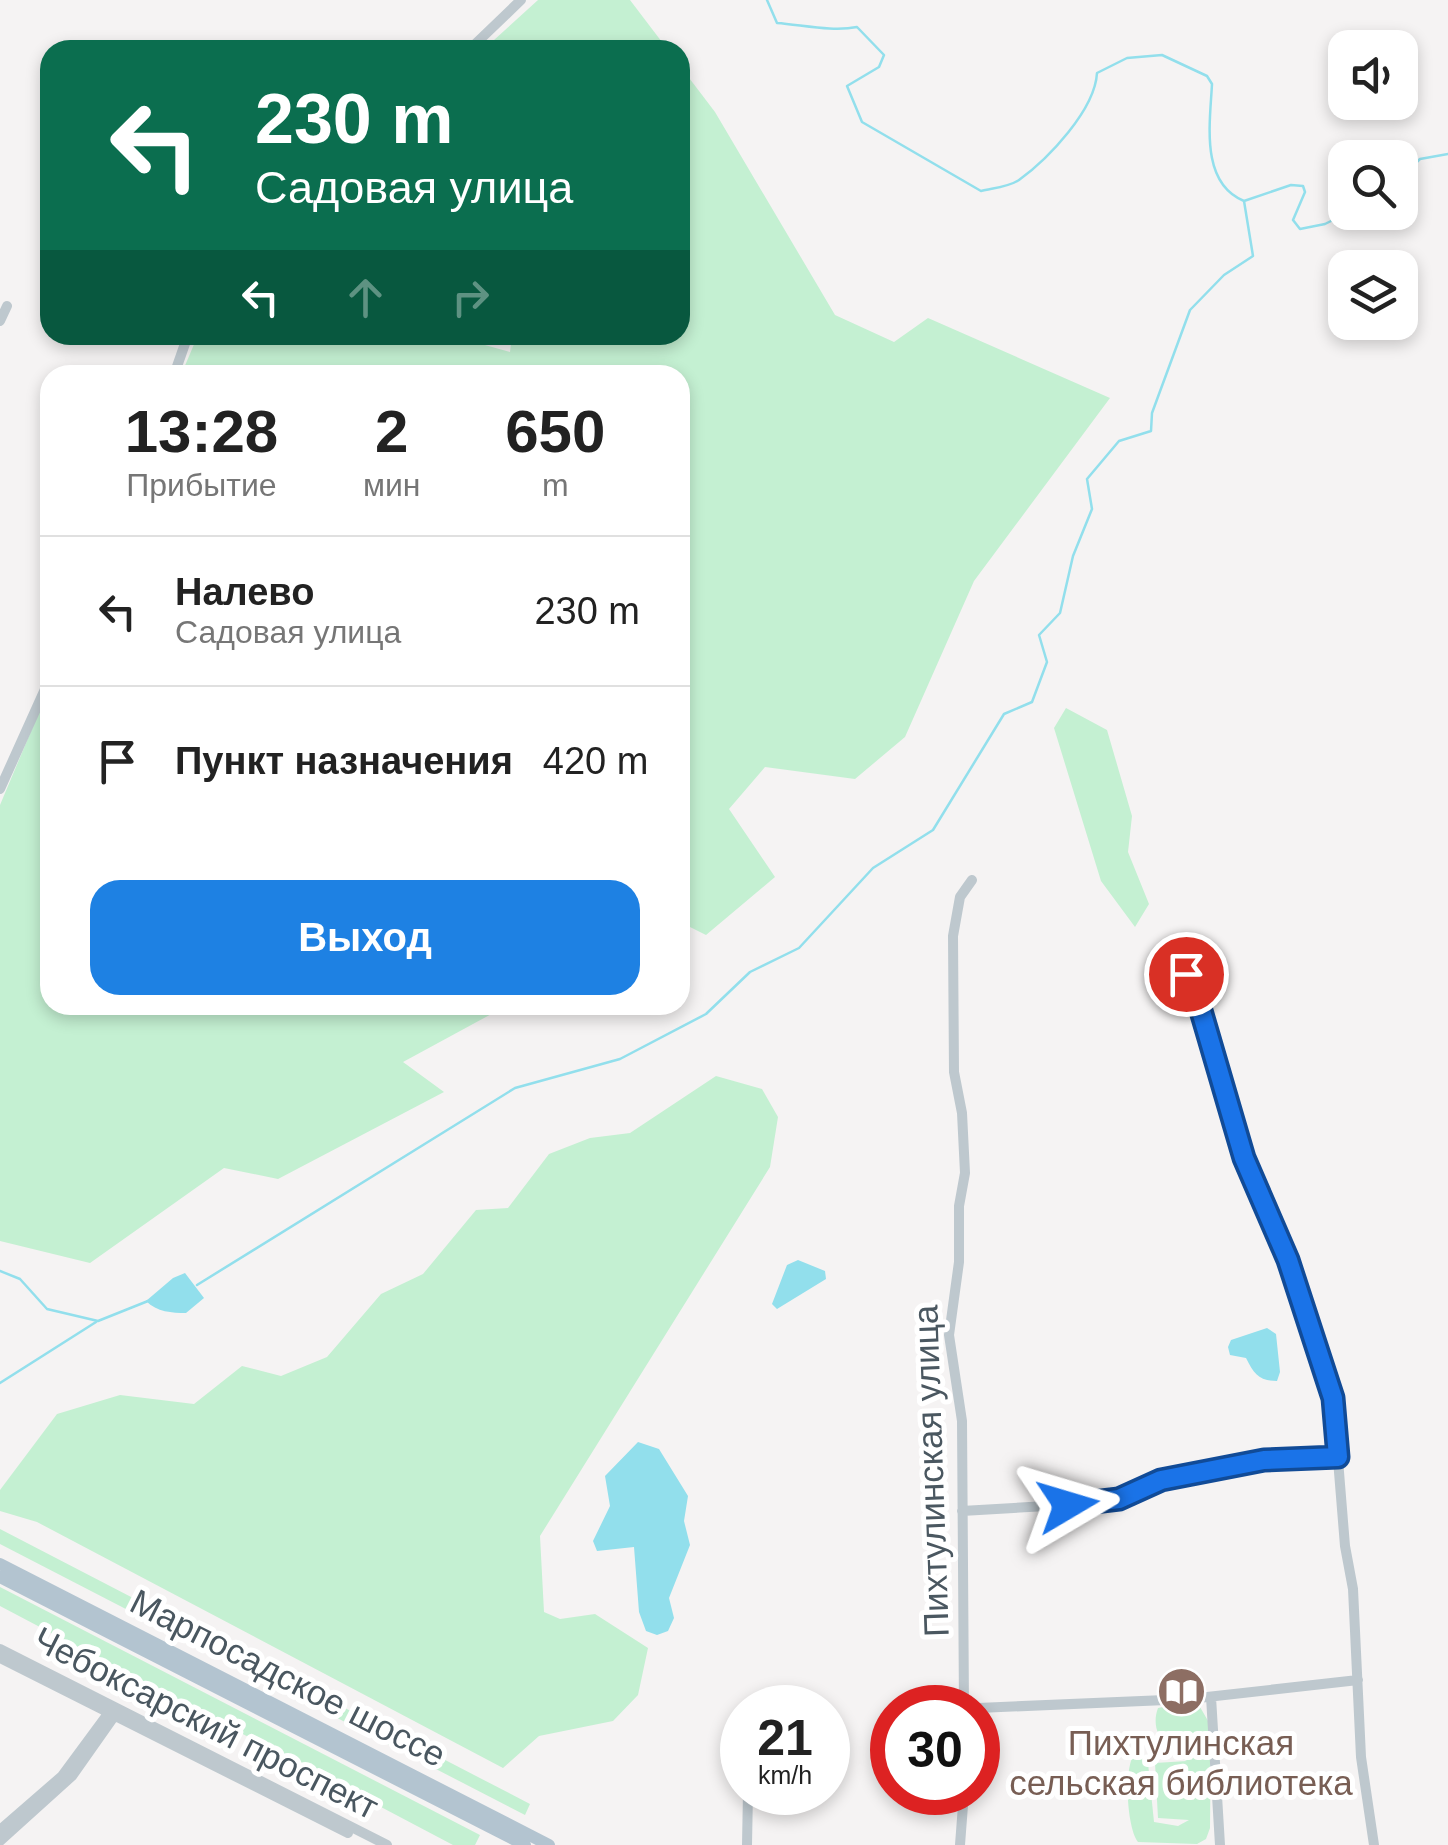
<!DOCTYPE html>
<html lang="ru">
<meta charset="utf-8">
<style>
:root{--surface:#fff;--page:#f2f2f2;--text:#222;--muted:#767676;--line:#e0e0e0;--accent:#1e81e3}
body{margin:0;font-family:Helvetica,sans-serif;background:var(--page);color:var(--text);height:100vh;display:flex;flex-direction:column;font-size:38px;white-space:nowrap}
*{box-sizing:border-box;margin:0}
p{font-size:32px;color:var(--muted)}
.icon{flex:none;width:55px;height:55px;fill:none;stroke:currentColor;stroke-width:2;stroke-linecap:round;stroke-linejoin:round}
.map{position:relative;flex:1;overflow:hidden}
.drawer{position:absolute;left:40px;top:365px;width:650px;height:650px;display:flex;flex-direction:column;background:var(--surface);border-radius:30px;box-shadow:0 5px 15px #0003}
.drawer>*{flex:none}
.banner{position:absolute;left:40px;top:40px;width:650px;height:305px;border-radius:30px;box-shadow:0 5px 15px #0003;background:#0b6e4f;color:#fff;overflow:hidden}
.controls{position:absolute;left:1328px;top:30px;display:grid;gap:20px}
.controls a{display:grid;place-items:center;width:90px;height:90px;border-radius:20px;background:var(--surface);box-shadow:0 5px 15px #0003;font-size:50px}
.speed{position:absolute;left:720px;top:1685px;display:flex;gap:20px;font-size:50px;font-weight:700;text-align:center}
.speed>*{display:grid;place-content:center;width:130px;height:130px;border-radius:50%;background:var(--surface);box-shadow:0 5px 15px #0003;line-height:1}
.speed small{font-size:25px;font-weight:400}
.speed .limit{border:15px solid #d22;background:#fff;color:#111}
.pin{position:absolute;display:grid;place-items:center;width:85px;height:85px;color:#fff;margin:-42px;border:5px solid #fff;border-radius:50%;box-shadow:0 2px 10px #0007}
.me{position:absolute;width:110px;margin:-55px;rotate:83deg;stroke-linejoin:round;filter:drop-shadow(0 0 8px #0008)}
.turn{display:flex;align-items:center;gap:35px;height:210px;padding:0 50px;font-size:45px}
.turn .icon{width:130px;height:130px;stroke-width:2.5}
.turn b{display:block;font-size:70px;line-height:85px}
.lanes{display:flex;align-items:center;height:95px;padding:0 50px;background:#0003;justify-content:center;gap:50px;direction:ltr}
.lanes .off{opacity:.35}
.eta{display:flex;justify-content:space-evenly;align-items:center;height:170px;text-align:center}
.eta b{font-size:60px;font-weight:700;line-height:70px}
.cta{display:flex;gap:20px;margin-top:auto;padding:20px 50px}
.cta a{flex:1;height:115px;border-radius:30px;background:var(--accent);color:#fff;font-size:40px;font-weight:700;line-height:115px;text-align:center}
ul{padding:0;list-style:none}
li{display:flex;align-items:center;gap:30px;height:150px;padding:0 50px;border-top:2px solid var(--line)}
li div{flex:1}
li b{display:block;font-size:38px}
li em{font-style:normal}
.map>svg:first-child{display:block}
.green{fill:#c4f0d2}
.water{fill:#92dfec}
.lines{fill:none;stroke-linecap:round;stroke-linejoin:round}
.stream{stroke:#92dfec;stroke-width:2.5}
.minor{stroke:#bec8ce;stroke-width:10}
.major{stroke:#b3c4d0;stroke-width:12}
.route-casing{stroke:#114b97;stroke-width:25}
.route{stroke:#1a73e8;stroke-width:18}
.labels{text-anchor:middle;stroke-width:10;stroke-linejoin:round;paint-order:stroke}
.street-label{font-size:35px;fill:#4a5760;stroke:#fff}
.education-label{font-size:35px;fill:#785e54;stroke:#fff}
</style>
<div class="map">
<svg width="1448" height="1845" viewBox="0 0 1448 1845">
<rect width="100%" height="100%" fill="#f5f3f3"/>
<!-- green -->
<path class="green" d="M 538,0 L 630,0 L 668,50 L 483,50 Z
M 680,66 L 715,112 L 835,315 L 894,342 L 928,318 L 1110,398 L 974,581 L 905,737 L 855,779 L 765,767 L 729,809 L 775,877 L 706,935 L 680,922 L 680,375 L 181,375 L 198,335 L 449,335 L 510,352 L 512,335 L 680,335 Z
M 50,686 L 50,1005 L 508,1005 L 403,1062 L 444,1092 L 278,1179 L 224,1168 L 90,1263 L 0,1241 L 0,805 Z
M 1066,708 L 1107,730 L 1132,816 L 1128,852 L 1149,904 L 1135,927 L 1101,881 L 1054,728 Z
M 716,1076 L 762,1089 L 778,1117 L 770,1167 L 540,1536 L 544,1612 L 560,1619 L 595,1614 L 648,1648 L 638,1695 L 613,1721 L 539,1736 L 503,1768 L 37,1522 L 0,1511 L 0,1490 L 57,1414 L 120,1395 L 194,1404 L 242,1366 L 281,1376 L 327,1357 L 381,1294 L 423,1274 L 476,1210 L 508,1208 L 549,1154 L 590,1138 L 630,1133 Z
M 0,1529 L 530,1804 L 525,1815 L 0,1544 Z
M 0,1587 L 480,1835 L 475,1845 L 453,1845 L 0,1606 Z
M 1168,1706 L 1200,1707 L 1211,1726 L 1210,1828 L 1206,1839 L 1197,1844 L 1138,1842 C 1127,1828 1123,1767 1135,1753 L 1143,1756 L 1148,1763 L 1154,1822 L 1178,1826 L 1189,1820 L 1158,1818 L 1155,1763 L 1187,1761 C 1167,1752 1149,1732 1158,1708 Z"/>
<!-- water -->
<path class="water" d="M 798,1260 L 825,1271 L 826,1279 L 777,1309 L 772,1304 L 787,1265 Z
M 185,1273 L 204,1298 L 186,1313 C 172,1313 157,1312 146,1301 L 173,1278 Z
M 1267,1328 L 1276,1334 L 1280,1372 L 1277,1381 C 1259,1381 1254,1374 1246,1358 L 1230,1355 L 1228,1347 L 1231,1340 Z
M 638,1442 L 659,1449 L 688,1496 L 684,1521 L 690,1545 L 669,1598 L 674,1618 L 668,1631 L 657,1635 L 646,1631 L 639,1612 L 634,1547 L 597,1551 L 593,1541 L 610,1506 L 605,1476 Z"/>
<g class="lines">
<!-- stream -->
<path class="stream" d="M 767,0 L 777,23 C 803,25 833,32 857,27 L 884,55 L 879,67 L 847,86 L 862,122 L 981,191 C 993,188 1009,187 1019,180 C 1048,159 1095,110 1097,73 L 1127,58 L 1162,55 L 1207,76 L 1212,84 C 1210,123 1200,183 1244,201 L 1291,185 L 1303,186 L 1305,192 L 1293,220 L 1300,229 L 1325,224 L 1349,212
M 1400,178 L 1420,159 L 1448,154
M 0,1271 L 20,1279 L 47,1309 L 98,1321 L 148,1301
M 197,1285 L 515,1088 L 620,1059 L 706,1014 L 750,972 L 799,948 L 873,868 L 933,830 L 1004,714 L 1032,702 L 1047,662 L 1039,635 L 1060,613 L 1073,556 L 1092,509 L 1087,479 L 1119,441 L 1151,431 L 1152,413 L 1190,310 L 1224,275 L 1253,256 L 1244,201
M 0,1383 L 96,1322"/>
<!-- minor -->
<path class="minor" d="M 469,50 L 521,0
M 0,321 L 7,306
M 174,375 L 188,335
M 0,789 L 50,678
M 1185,974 L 1199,1004 L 1243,1158 L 1288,1260 L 1333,1398 L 1345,1546 L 1353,1589 L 1361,1757 L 1374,1845
M 962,1511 L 1099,1503 C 1122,1498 1142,1485 1165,1480 C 1223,1466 1279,1460 1338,1457
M 0,1649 L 387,1845
M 0,1658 L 348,1833
M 1211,1697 L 1220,1845
M 964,1708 L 962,1421 L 949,1335 L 959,1262 L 959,1206 L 965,1173 L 962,1113 L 954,1072 L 953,936 L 960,897 L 972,880
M 978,1708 L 1189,1699 L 1358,1680
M 0,1830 L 62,1776 L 110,1711
M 0,1841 L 72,1776 L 115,1715
M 747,1845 L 748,1792
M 960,1845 L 964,1792"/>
<!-- major -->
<path class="major" d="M 0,1564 L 549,1845
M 0,1577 L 525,1845"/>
</g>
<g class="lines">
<defs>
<path id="route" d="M 1068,1505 L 1119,1499 L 1161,1480 L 1264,1460 L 1338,1457 L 1333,1398 L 1288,1260 L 1244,1158 L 1199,1004 L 1186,974"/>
</defs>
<!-- route casing -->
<use href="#route" class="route-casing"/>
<!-- route -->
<use href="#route" class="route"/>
</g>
<!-- icons -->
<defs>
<symbol id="library-disc" viewBox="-11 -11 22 22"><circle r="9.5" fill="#8d6e63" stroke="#fff"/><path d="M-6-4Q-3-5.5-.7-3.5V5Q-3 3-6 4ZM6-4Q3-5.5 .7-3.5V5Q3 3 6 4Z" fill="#fff"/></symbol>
</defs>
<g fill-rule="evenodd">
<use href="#library-disc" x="1154" y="1664" width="55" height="55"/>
</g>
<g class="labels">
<!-- street labels -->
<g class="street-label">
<text transform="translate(931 1471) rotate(-92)" y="12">Пихтулинская улица</text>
<text transform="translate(288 1678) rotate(27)" y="12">Марпосадское шоссе</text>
<text transform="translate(206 1723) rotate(27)" y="12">Чебоксарский проспект</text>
</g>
<!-- education labels -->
<g class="education-label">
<text x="1181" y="1755">Пихтулинская<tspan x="1181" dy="40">сельская библиотека</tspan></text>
</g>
</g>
</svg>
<div class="controls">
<a><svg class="icon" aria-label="sound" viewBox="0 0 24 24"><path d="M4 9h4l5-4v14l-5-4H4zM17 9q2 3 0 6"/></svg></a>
<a><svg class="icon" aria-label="search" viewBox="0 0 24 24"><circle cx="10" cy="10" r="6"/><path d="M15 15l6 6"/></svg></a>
<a><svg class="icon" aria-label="layers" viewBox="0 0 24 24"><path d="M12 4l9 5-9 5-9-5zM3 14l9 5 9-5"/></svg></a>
</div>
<div class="speed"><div>21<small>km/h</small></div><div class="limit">30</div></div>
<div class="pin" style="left:1186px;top:974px;background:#d93025"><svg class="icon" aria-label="arrive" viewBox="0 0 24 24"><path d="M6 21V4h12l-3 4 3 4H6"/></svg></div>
<svg class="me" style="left:1068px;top:1505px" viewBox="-20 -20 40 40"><path d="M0-17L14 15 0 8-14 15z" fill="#1a73e8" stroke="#fff" stroke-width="4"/></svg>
<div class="banner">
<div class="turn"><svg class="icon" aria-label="left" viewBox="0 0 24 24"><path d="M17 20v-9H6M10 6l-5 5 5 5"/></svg><div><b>230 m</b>Садовая улица</div></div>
<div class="lanes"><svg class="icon" aria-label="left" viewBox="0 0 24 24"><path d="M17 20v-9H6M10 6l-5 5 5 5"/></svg><svg class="icon off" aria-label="ahead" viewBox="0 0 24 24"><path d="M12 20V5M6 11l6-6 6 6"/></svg><svg class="icon off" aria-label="right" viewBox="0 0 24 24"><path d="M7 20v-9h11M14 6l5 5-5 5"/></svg></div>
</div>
<section class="drawer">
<div class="eta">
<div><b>13:28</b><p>Прибытие</p></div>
<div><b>2</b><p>мин</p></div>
<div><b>650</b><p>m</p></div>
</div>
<ul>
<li><svg class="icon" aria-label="left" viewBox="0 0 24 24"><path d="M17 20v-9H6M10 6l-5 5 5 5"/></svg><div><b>Налево</b><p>Садовая улица</p></div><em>230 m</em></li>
<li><svg class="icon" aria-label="arrive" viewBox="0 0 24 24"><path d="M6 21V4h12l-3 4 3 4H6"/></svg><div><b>Пункт назначения</b></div><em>420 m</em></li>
</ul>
<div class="cta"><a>Выход</a></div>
</section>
</div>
